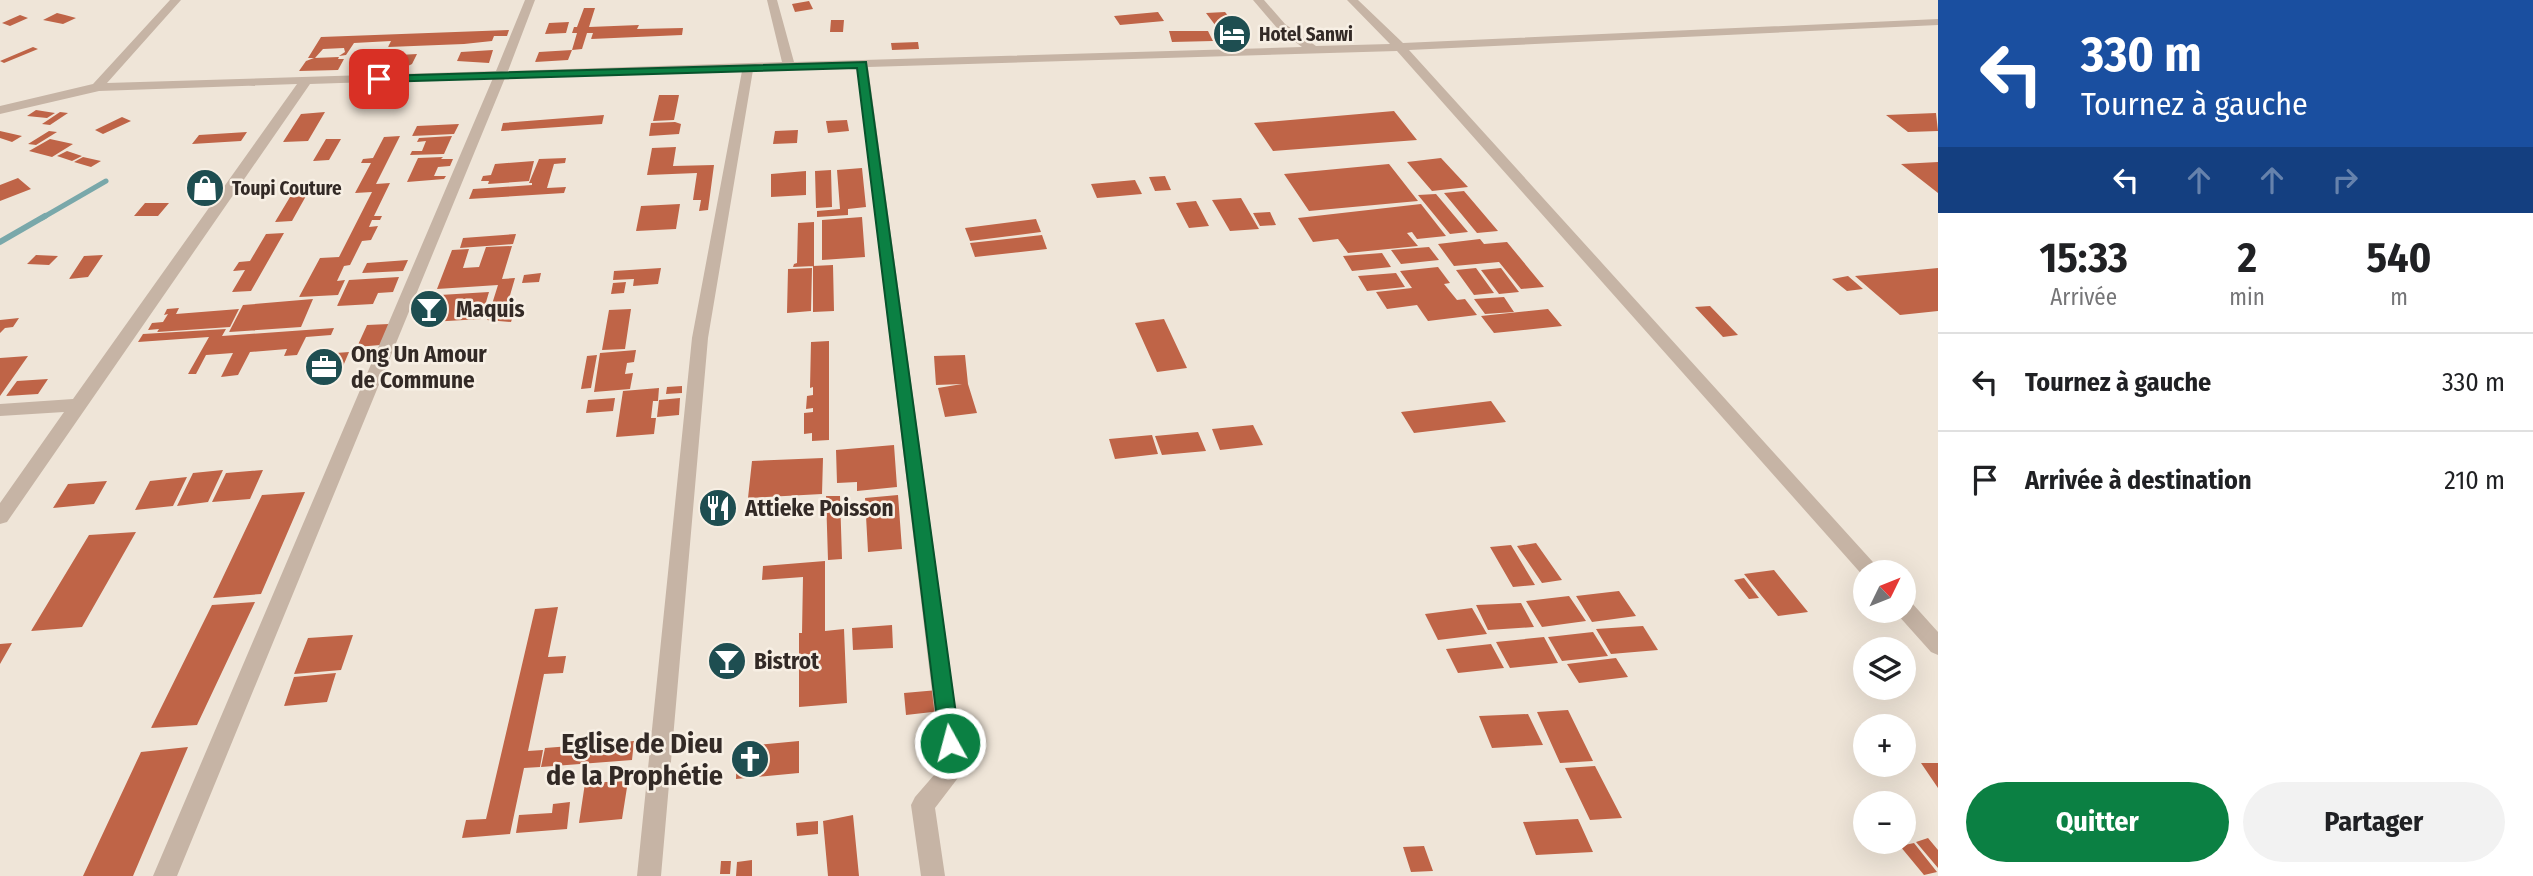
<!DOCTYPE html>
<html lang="fr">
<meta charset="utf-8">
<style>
:root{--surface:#fff;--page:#f2f2f2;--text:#202124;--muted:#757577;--line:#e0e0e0;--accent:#0b8043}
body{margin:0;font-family:"Fira Sans Condensed",sans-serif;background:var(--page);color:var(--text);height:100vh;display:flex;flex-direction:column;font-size:26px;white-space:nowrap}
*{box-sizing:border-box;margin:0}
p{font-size:23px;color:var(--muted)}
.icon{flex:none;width:38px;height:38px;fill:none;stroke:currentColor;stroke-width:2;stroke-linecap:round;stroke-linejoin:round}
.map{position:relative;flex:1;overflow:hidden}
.drawer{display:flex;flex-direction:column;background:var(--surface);width:595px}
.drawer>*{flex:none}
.hud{background:#1a4fa0;color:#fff;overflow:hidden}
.needle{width:46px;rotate:47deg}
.fabs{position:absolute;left:1853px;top:560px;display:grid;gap:14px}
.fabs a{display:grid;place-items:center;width:63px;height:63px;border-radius:50%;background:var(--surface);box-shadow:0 7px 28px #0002;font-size:35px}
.pin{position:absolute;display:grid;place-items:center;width:60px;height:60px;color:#fff;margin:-30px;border-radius:14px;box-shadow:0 4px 10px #0006}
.me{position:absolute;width:77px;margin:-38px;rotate:353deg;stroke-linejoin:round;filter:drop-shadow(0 0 5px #0008)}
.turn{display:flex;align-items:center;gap:24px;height:147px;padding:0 28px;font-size:32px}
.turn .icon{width:91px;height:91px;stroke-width:2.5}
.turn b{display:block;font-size:49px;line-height:60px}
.lanes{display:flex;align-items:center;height:66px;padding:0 28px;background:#0003;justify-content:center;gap:35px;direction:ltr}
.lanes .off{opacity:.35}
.eta{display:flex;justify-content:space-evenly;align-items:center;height:119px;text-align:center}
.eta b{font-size:42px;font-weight:700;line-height:49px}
.cta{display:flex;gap:14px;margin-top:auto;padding:14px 28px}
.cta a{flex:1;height:80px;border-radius:42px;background:var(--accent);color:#fff;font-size:28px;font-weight:700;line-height:80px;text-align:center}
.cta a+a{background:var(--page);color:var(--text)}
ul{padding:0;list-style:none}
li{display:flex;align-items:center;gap:21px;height:98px;padding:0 28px;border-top:2px solid var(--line)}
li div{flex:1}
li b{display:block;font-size:26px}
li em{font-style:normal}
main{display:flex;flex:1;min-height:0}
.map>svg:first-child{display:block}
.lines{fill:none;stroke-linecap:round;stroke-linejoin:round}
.stream-far1{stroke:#79a8aa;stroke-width:5}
.stream{stroke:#79a8aa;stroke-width:6}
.building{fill:#bf6447}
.minor{fill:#c6b4a5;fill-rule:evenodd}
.route{fill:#0b8043;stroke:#07532c;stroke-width:2}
.labels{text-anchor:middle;stroke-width:5;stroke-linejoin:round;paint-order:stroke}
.far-poi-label{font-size:19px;font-weight:bold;fill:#332a26;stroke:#f7efe4;text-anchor:start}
.poi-label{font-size:23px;font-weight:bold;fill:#332a26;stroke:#f7efe4;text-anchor:start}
.near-poi-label{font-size:28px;font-weight:bold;fill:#332a26;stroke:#f7efe4;text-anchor:end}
</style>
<main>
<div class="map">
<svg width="1938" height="876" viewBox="0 0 1938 876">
<rect width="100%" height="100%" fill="#efe5d8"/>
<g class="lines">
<!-- stream-far1 -->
<path class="stream-far1" d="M 42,218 L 106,181"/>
<!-- stream -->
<path class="stream" d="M 0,242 L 45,216"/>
</g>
<!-- building -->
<path class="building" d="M 809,1 L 813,9 L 795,12 L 792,4 Z
M 584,8 L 595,8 L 589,27 L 639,25 L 637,29 L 683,28 L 682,35 L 591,39 L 593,33 L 587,33 L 582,49 L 572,50 L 577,33 L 572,33 L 574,27 L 577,27 Z
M 1158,12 L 1164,21 L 1120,25 L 1114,16 Z
M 1225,12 L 1248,40 L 1228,42 L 1206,13 Z
M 57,13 L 65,15 L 76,18 L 63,24 L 43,20 Z
M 20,15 L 28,18 L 10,26 L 2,23 Z
M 831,20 L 844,20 L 843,32 L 830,32 Z
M 569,22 L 566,33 L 545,34 L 549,23 Z
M 509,30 L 507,36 L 494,36 L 492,41 L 464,44 L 388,47 L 391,41 L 354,43 L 346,55 L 339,56 L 345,52 L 344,48 L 323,49 L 315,58 L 308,58 L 321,37 Z
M 1169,31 L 1208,31 L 1213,41 L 1172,42 Z
M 918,42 L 919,49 L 892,50 L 891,43 Z
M 33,47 L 38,49 L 4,63 L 0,61 Z
M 493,50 L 489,63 L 457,61 L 461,52 Z
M 572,50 L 568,60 L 535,62 L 539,52 Z
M 417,54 L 412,64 L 406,67 L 378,68 L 380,66 L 375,66 L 381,56 Z
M 339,57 L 338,59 L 344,59 L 338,70 L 299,71 L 306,61 L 314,58 Z
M 659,95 L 679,95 L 674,120 L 653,121 Z
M 36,110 L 55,113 L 47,118 L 27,116 Z
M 1394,111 L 1417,140 L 1273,151 L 1254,123 Z
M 60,112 L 68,113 L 50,125 L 42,124 Z
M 325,112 L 308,141 L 283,142 L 301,114 Z
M 1936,113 L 1938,131 L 1908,132 L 1886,115 Z
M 604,115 L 602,124 L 501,131 L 503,123 Z
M 122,117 L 131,121 L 103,134 L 95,130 Z
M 847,120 L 849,131 L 828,133 L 826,121 Z
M 675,122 L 681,124 L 679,134 L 649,136 L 651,123 Z
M 459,124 L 454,134 L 412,136 L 417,126 Z
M 798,130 L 797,143 L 773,144 L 775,131 Z
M 0,131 L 22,136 L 12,142 L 0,138 Z
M 49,131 L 57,132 L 36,145 L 28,144 Z
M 247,132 L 241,141 L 192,144 L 199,135 Z
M 400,136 L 376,184 L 390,183 L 374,216 L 382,216 L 380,220 L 372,220 L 369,227 L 378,226 L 371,240 L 362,241 L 350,265 L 344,266 L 337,281 L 345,280 L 338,295 L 299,297 L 320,258 L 339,257 L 372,192 L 355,193 L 371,163 L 361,163 L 363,159 L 373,158 L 384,137 Z
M 452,136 L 444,154 L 410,155 L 412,151 L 422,151 L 426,141 L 417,142 L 419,138 Z
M 50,139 L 73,144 L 52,157 L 29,151 Z
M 326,139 L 341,139 L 329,160 L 313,161 Z
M 676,147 L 673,166 L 714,165 L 708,210 L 699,211 L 701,200 L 693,200 L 697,173 L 647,175 L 652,148 Z
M 67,151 L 82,156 L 72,161 L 57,156 Z
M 83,157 L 101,161 L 91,167 L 74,162 Z
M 443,157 L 441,159 L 453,159 L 450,166 L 438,167 L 434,176 L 446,176 L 444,179 L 407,182 L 418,158 Z
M 566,158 L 565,163 L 554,164 L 547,188 L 566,187 L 564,193 L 469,199 L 473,189 L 532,185 L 532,183 L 529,183 L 539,159 Z
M 1441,158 L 1468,187 L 1432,191 L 1407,162 Z
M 534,161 L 529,181 L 488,184 L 489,181 L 481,181 L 483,176 L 491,175 L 495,164 Z
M 1938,162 L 1938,193 L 1901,164 Z
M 1389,164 L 1418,201 L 1309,211 L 1284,174 Z
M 862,168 L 866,207 L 848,209 L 848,215 L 817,217 L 817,211 L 840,209 L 837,170 Z
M 212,170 L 205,180 L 187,181 L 194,171 Z
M 831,170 L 832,207 L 816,208 L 815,171 Z
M 806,171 L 806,195 L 771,197 L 771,174 Z
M 1165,176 L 1171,190 L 1155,191 L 1149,177 Z
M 18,178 L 31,189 L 0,201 L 0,185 Z
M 1135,180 L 1142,194 L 1097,198 L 1091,184 Z
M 1464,191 L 1498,231 L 1477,233 L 1444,193 Z
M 1436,194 L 1468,232 L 1450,234 L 1418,195 Z
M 306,196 L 292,221 L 275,222 L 290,197 Z
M 1241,198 L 1259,229 L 1230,231 L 1212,200 Z
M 1196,201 L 1209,226 L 1189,228 L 1176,203 Z
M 145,203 L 169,203 L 158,216 L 134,216 Z
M 680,204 L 676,229 L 636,231 L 641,206 Z
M 1421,204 L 1446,236 L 1417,239 L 1412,232 L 1407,233 L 1418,246 L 1348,253 L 1338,239 L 1313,242 L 1298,218 Z
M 1270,212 L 1276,225 L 1260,226 L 1253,213 Z
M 862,217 L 865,257 L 822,260 L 822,220 Z
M 1036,219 L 1041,232 L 970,241 L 965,228 Z
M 814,222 L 814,266 L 793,267 L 794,264 L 797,263 L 798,223 Z
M 284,233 L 251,291 L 232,292 L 245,270 L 233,271 L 239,262 L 250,261 L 266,234 Z
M 516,234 L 513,244 L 460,248 L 463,238 Z
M 1042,235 L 1047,249 L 975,257 L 970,243 Z
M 1480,239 L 1484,244 L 1507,242 L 1544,287 L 1521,289 L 1499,262 L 1454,266 L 1438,244 Z
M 512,246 L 502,279 L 515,278 L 504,316 L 513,316 L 511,322 L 487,320 L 498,285 L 437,289 L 452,250 L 469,249 L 463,268 L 479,267 L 486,247 Z
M 1429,247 L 1439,260 L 1401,264 L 1391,250 Z
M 1382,253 L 1391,267 L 1352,271 L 1343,256 Z
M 36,255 L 58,256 L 49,265 L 27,264 Z
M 103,255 L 88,277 L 69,279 L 84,256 Z
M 408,260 L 403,271 L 362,273 L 367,263 Z
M 833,265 L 834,311 L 813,312 L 813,266 Z
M 1438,267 L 1450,283 L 1444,284 L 1457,300 L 1465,299 L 1477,315 L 1428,321 L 1417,305 L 1387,309 L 1376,292 L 1412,288 L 1400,271 Z
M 661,268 L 658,284 L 633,286 L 634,279 L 613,280 L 614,271 Z
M 812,268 L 811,311 L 787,313 L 788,269 Z
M 1476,268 L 1494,293 L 1474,295 L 1456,270 Z
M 1501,268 L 1519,292 L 1499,294 L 1481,270 Z
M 1938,268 L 1938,311 L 1900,315 L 1855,276 Z
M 541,273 L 539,282 L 522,283 L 524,275 Z
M 1396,273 L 1405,287 L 1367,291 L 1358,276 Z
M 1848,276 L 1863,289 L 1847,291 L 1832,279 Z
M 399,277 L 393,292 L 378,293 L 373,304 L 337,306 L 349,280 Z
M 626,282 L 624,293 L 611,294 L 613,283 Z
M 489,292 L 481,319 L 430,322 L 440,295 Z
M 1504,297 L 1514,312 L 1485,314 L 1474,299 Z
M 313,299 L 301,327 L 229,332 L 243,305 Z
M 1710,306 L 1738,335 L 1723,337 L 1695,307 Z
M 179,308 L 176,314 L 239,309 L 230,327 L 157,332 L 159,329 L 148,330 L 152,323 L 163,322 L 168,314 L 164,315 L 167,309 Z
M 631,309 L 625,349 L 602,350 L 609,310 Z
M 1548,309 L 1562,326 L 1494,333 L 1481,316 Z
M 19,318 L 13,327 L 5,328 L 0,333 L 0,320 Z
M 1164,319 L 1187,368 L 1157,372 L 1135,323 Z
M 389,324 L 380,345 L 357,347 L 367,325 Z
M 334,328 L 331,335 L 306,337 L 297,355 L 284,356 L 287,349 L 250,352 L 238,375 L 221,377 L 233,353 L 206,355 L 196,374 L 188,374 L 209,337 L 138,342 L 143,334 L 226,329 L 222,336 Z
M 829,341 L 829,440 L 812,441 L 812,433 L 804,434 L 804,413 L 813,412 L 813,408 L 806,409 L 807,396 L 813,395 L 813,387 L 810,388 L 811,342 Z
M 636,350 L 634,362 L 627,363 L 625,374 L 633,373 L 630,389 L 594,392 L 600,353 Z
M 349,352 L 341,371 L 314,372 L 323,354 Z
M 597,355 L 591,388 L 581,389 L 587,356 Z
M 965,355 L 968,384 L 977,413 L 945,417 L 938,388 L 962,384 L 936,385 L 934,356 Z
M 28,356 L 0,396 L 0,358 Z
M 48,379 L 38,394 L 6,396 L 17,381 Z
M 682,386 L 682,393 L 666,394 L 667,387 Z
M 659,388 L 658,401 L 653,401 L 651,418 L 656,418 L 654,434 L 616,437 L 623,391 Z
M 615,398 L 613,411 L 586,413 L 588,400 Z
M 680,398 L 679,415 L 657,417 L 659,400 Z
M 1491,401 L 1506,422 L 1414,433 L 1401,412 Z
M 1253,425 L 1263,445 L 1220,450 L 1212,429 Z
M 1198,432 L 1206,451 L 1162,455 L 1155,436 Z
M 1152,435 L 1158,454 L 1115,459 L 1109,439 Z
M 894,445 L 897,487 L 857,491 L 857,482 L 837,483 L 836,450 Z
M 823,458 L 822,494 L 748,498 L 752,461 Z
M 223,470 L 208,502 L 177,506 L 193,473 Z
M 263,470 L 250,499 L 212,502 L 226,473 Z
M 187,477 L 173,506 L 135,510 L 150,481 Z
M 107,481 L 94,504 L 53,508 L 68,484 Z
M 305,492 L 261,594 L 213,598 L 262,495 Z
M 898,495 L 902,549 L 868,552 L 865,498 Z
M 826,496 L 840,496 L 842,559 L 828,560 Z
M 136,532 L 82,627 L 31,631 L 89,535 Z
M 1536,543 L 1562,580 L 1542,583 L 1517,546 Z
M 1511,545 L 1535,585 L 1513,587 L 1490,547 Z
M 825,561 L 825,631 L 844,629 L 847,703 L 799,707 L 799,633 L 802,633 L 803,577 L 762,580 L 763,566 Z
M 1774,570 L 1808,612 L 1778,616 L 1744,574 Z
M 1744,578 L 1759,598 L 1749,599 L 1734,580 Z
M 1619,591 L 1636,616 L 1592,622 L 1576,596 Z
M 1569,596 L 1586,621 L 1542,627 L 1526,601 Z
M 255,602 L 197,725 L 151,728 L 212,605 Z
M 1521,603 L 1534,627 L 1488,630 L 1476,605 Z
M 558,607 L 548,657 L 566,656 L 563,673 L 544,674 L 528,751 L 543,750 L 540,767 L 524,768 L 510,834 L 462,838 L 466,820 L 486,819 L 535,609 Z
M 1472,608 L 1487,634 L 1438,640 L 1425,614 Z
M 892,625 L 893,648 L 853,650 L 852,628 Z
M 1643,626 L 1658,650 L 1611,654 L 1596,629 Z
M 1593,632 L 1608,656 L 1562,661 L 1548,637 Z
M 353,635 L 341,670 L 294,674 L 308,638 Z
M 1544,637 L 1558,663 L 1510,668 L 1496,642 Z
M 12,643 L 0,664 L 0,644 Z
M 1491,644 L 1504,668 L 1458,673 L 1446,649 Z
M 1616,658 L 1628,677 L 1579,683 L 1567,664 Z
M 336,673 L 327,702 L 284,706 L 294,677 Z
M 938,690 L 941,711 L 906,715 L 904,693 Z
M 1568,710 L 1593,761 L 1560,763 L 1537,712 Z
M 1528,714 L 1543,745 L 1492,748 L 1479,716 Z
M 634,741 L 632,760 L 541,767 L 545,748 Z
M 799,741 L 799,773 L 736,779 L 737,747 Z
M 188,747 L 133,876 L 83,876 L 141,752 Z
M 1921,763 L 1938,763 L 1938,788 Z
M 1595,766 L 1622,818 L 1590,820 L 1565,768 Z
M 628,781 L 622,819 L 579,823 L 585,783 Z
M 570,802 L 567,829 L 516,833 L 519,815 L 552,813 L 553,804 Z
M 853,815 L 859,876 L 828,876 L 823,821 Z
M 1578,819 L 1593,852 L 1536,855 L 1523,822 Z
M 818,821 L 818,834 L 797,836 L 796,823 Z
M 1928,838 L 1938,850 L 1938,868 L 1916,842 Z
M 1914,843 L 1937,872 L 1924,875 L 1900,846 Z
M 1424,846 L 1433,871 L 1411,872 L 1403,847 Z
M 752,860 L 752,876 L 736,876 L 737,862 Z
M 721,861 L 731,861 L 730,874 L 720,874 Z"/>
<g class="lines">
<!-- minor -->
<path class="minor" d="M 170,0 L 181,0 L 107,83 L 496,71 L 525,0 L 535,0 L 508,71 L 782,62 L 767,0 L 777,0 L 794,62 L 1302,47 L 1277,28 L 1253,0 L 1264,0 L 1285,24 L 1316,46 L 1390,44 L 1347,0 L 1358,0 L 1403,43 L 1938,19 L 1938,25 L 1409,50 L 1882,572 L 1866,572 L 1865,578 L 1397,51 L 868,67 L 964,770 L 935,808 L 945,876 L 921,876 L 911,805 L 915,797 L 941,767 L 857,67 L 753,70 L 708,338 L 661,876 L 637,876 L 692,338 L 742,71 L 505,78 L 177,876 L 153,876 L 493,78 L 310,84 L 7,522 L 0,524 L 0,503 L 64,412 L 0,416 L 0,404 L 73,399 L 297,84 L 99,91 L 0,114 L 0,106 L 93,84 Z
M 1904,600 L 1911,602 L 1938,632 L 1938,655 L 1931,652 L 1897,614 L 1895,611 L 1904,611 Z"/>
</g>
<!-- route -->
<path class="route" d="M 866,62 L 960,743 L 957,750 L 950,753 L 943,750 L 940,743 L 857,68 L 379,82 L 374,79 L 379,76 Z"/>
<!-- icons -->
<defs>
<symbol id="hotel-disc" viewBox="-11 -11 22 22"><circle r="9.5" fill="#1e4e51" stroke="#f7efe4"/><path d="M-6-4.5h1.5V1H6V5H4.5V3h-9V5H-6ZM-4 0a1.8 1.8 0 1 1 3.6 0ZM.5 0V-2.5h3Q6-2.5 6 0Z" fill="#fff"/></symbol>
<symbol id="shop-disc" viewBox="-11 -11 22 22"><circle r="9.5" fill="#1e4e51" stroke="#f7efe4"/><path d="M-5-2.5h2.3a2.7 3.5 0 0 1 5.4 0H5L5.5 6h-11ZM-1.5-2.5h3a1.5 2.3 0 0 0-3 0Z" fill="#fff"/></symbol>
<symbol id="bar-disc" viewBox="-11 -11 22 22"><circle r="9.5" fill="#1e4e51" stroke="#f7efe4"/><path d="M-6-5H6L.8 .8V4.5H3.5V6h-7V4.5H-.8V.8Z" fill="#fff"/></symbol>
<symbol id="office-disc" viewBox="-11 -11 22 22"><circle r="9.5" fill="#1e4e51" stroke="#f7efe4"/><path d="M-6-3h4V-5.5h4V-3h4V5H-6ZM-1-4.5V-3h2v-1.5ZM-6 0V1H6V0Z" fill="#fff"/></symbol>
<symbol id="restaurant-disc" viewBox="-11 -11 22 22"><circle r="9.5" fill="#1e4e51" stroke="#f7efe4"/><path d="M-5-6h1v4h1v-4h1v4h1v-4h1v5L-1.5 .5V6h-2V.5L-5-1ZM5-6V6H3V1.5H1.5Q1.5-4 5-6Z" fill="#fff"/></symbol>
<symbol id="church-disc" viewBox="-11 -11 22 22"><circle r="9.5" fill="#1e4e51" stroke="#f7efe4"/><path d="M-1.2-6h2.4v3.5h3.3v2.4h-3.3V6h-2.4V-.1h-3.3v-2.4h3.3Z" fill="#fff"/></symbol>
</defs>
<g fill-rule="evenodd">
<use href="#hotel-disc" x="1210" y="12" width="44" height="44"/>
<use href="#shop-disc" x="183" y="166" width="44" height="44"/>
<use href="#bar-disc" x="407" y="287" width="44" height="44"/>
<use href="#office-disc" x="302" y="345" width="44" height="44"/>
<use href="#restaurant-disc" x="696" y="486" width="44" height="44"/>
<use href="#bar-disc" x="705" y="639" width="44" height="44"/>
<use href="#church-disc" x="728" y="737" width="44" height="44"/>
</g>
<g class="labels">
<!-- far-poi labels -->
<g class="far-poi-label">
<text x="1259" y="41">Hotel Sanwi</text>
<text x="232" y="195">Toupi Couture</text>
</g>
<!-- poi labels -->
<g class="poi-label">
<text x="456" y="317">Maquis</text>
<text x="351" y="362">Ong Un Amour<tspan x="351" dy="26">de Commune</tspan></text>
<text x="745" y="516">Attieke Poisson</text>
<text x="754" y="669">Bistrot</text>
</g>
<!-- near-poi labels -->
<g class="near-poi-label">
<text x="723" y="753">Eglise de Dieu<tspan x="723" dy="32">de la Prophétie</tspan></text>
</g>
</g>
</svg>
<div class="fabs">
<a><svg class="needle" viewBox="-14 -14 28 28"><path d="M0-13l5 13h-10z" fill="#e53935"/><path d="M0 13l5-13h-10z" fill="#757577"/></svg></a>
<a><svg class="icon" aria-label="layers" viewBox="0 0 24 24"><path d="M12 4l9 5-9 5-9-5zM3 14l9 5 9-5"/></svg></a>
<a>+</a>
<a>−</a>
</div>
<div class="pin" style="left:379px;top:79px;background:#d93025"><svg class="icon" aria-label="arrive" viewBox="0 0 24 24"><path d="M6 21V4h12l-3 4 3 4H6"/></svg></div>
<svg class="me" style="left:950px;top:743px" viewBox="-20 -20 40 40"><circle r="17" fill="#0b8043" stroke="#fff" stroke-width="3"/><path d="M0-11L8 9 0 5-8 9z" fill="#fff"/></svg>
</div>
<section class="drawer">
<div class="hud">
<div class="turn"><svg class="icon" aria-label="left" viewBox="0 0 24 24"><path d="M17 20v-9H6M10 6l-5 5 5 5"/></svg><div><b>330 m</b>Tournez à gauche</div></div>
<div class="lanes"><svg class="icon" aria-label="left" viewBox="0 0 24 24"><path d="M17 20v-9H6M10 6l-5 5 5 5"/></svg><svg class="icon off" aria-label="ahead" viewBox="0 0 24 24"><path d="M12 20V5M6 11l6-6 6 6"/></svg><svg class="icon off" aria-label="ahead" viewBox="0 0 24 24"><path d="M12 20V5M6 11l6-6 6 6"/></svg><svg class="icon off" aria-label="right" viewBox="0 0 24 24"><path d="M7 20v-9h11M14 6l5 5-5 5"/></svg></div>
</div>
<div class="eta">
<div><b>15:33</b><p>Arrivée</p></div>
<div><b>2</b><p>min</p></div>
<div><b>540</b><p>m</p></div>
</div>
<ul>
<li><svg class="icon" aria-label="left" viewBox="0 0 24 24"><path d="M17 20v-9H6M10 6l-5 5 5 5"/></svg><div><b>Tournez à gauche</b></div><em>330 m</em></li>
<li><svg class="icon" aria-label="arrive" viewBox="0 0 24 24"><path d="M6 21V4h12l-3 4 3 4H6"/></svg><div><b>Arrivée à destination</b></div><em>210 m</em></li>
</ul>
<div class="cta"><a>Quitter</a><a>Partager</a></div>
</section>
</main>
